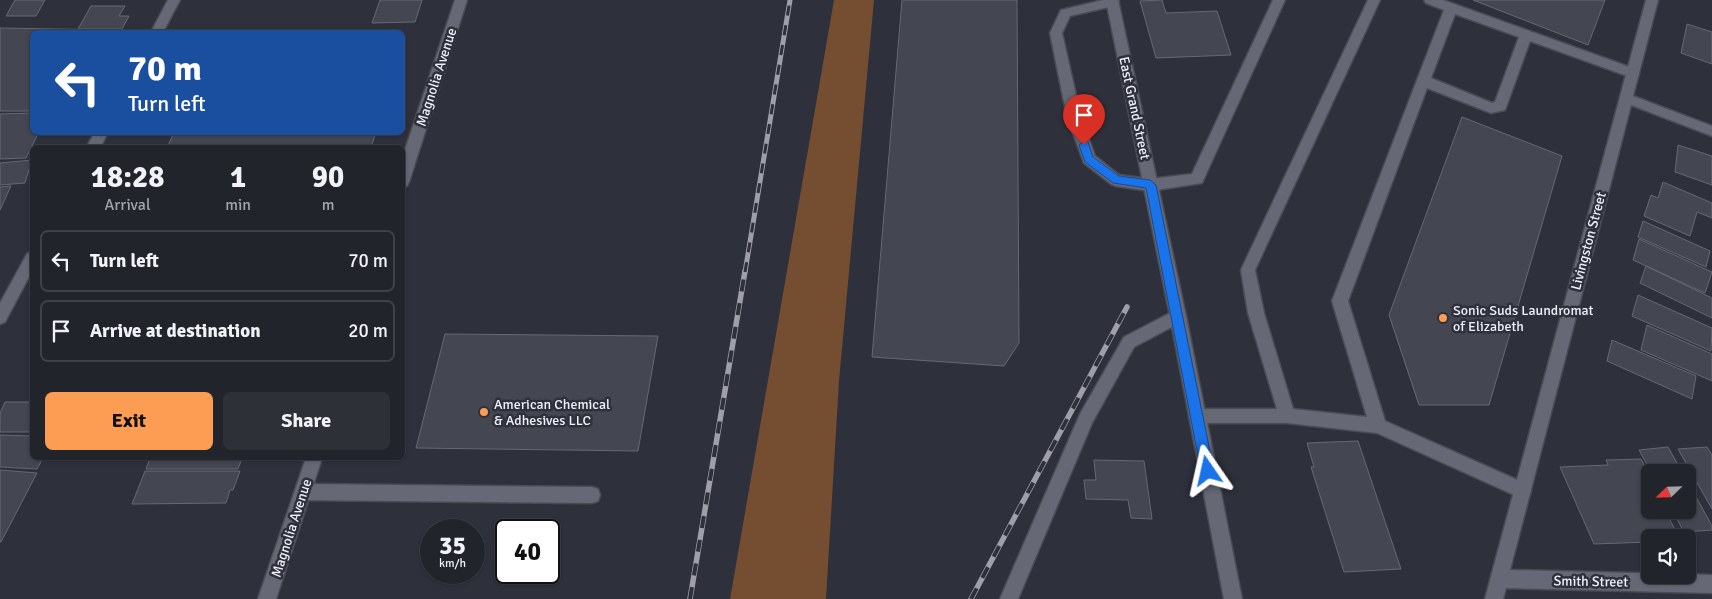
<!DOCTYPE html>
<style>
:root{--surface:#22242c;--page:#2e3038;--text:#f1f3f6;--muted:#a2a4a9;--line:#3f4148;--accent:#fd9d54}
body{margin:0;font-family:Signika,sans-serif;background:var(--page);color:var(--text);height:100vh;display:flex;flex-direction:column;font-size:19px;white-space:nowrap}
*{box-sizing:border-box;margin:0}
p{font-size:16px;color:var(--muted)}
.icon{flex:none;width:28px;height:28px;fill:none;stroke:currentColor;stroke-width:2;stroke-linecap:round;stroke-linejoin:round}
.map{position:relative;flex:1;overflow:hidden}
.panel{position:absolute;left:30px;top:145px;width:375px;height:315px;display:flex;flex-direction:column;background:var(--surface);border-radius:8px;box-shadow:0 1px 4px #0004,0 0 0 1px var(--line)}
.panel>*{flex:none}
.guide{position:absolute;left:30px;top:30px;width:375px;height:105px;border-radius:8px;box-shadow:0 1px 4px #0004,0 0 0 1px var(--line);background:#1a4fa0;color:#fff;overflow:hidden}
.needle{width:32px;rotate:247deg}
.controls{position:absolute;left:1641px;top:464px;display:grid;gap:10px}
.controls a{display:grid;place-items:center;width:55px;height:55px;border-radius:8px;background:var(--surface);box-shadow:0 1px 4px #0004,0 0 0 1px var(--line);font-size:25px}
.speed{position:absolute;left:420px;top:519px;display:flex;gap:10px;font-size:25px;font-weight:700;text-align:center}
.speed>*{display:grid;place-content:center;width:65px;height:65px;border-radius:50%;background:var(--surface);box-shadow:0 1px 4px #0004,0 0 0 1px var(--line);line-height:1}
.speed small{font-size:12px;font-weight:400}
.speed .limit{border:2px solid #111;border-radius:8px;background:#fff;color:#111}
.pin{position:absolute;display:grid;place-items:center;width:42px;height:42px;color:#fff;margin:-51px -21px;border-radius:50% 50% 50% 0;rotate:-45deg;box-shadow:0 0 5px #0007}
.pin .icon{rotate:45deg}
.me{position:absolute;width:55px;margin:-28px;rotate:349deg;stroke-linejoin:round;filter:drop-shadow(0 0 4px #0008)}
.turn{display:flex;align-items:center;gap:18px;height:105px;padding:0 15px;font-size:22px}
.turn .icon{width:65px;height:65px;stroke-width:2.5}
.turn b{display:block;font-size:35px;line-height:42px}
.eta{display:flex;justify-content:space-evenly;align-items:center;height:85px;text-align:center}
.eta b{font-size:30px;font-weight:800;line-height:35px}
.cta{display:flex;gap:10px;margin-top:auto;padding:10px 15px}
.cta a{flex:1;height:58px;border-radius:8px;background:var(--accent);color:#111;font-size:20px;font-weight:800;line-height:58px;text-align:center}
.cta a+a{background:var(--page);color:var(--text)}
ul{padding:0;list-style:none}
li{display:flex;align-items:center;gap:15px;height:62px;margin:0 10px 8px;padding:0 5px;border:2px solid var(--line);border-radius:8px}
li div{flex:1}
li b{display:block;font-size:19px}
li em{font-style:normal}
.map>svg:first-child{display:block}
.forest{fill:#754d30}
.building{fill:#444651;stroke:#666874}
.lines{fill:none;stroke-linecap:round;stroke-linejoin:round}
.lane-casing{stroke:#4a4c54;stroke-width:3}
.street-casing{stroke:#4a4c54;stroke-width:3}
.secondary-casing{stroke:#4a4c54;stroke-width:3}
.lane{fill:#666975;fill-rule:evenodd}
.street{fill:#666975;fill-rule:evenodd}
.secondary{fill:#666975;fill-rule:evenodd}
.rail-far1-casing{stroke:#9e9fa8;stroke-width:5}
.rail-casing{stroke:#9e9fa8;stroke-width:5.5}
.rail-far1{stroke:#2e303b;stroke-width:3;stroke-dasharray:10;stroke-linecap:butt}
.rail{stroke:#2e303b;stroke-width:4;stroke-dasharray:12;stroke-linecap:butt}
.route{fill:#1a73e8;stroke:#114b97}
.poi-dot{fill:#fd9d54;stroke:#2e303b;stroke-width:2}
.labels{text-anchor:middle;stroke-width:5;stroke-linejoin:round;paint-order:stroke}
.street-label{font-size:14px;fill:#eff0f7;stroke:#2e303b}
.poi-label{font-size:14px;fill:#eff0f7;stroke:#2e303b;text-anchor:start}
</style>
<div class="map">
<svg width="1712" height="599" viewBox="0 0 1712 599">
<rect width="100%" height="100%" fill="#2e303b"/>
<!-- forest -->
<path class="forest" d="M 834,0 L 874,0 L 839,381 L 826,599 L 730,599 Z"/>
<!-- building -->
<path class="building" d="M 15,0 L 45,0 L 36,16 L 6,16 Z
M 380,0 L 422,0 L 415,22 L 372,23 Z
M 902,0 L 1017,0 L 1019,343 L 1004,366 L 872,357 Z
M 1162,0 L 1166,13 L 1217,11 L 1231,55 L 1156,58 L 1140,1 Z
M 1473,0 L 1605,0 L 1588,45 Z
M 91,6 L 125,6 L 119,16 L 129,16 L 122,29 L 78,29 Z
M 1687,24 L 1712,32 L 1712,64 L 1681,53 Z
M 0,28 L 122,30 L 121,32 L 32,32 L 32,111 L 0,111 Z
M 32,113 L 32,132 L 39,132 L 26,158 L 0,159 L 0,114 Z
M 1462,117 L 1562,156 L 1489,405 L 1419,405 L 1389,315 Z
M 174,132 L 376,132 L 371,148 L 167,148 Z
M 1678,145 L 1712,156 L 1712,185 L 1675,172 Z
M 32,160 L 25,183 L 0,185 L 0,163 Z
M 1663,182 L 1712,203 L 1712,218 L 1697,212 L 1690,236 L 1644,216 L 1651,195 L 1658,198 Z
M 11,186 L 0,210 L 0,187 Z
M 1643,221 L 1710,251 L 1706,267 L 1638,237 Z
M 1639,239 L 1712,272 L 1705,293 L 1633,260 Z
M 1646,266 L 1712,298 L 1712,318 L 1640,283 Z
M 1638,295 L 1712,328 L 1711,351 L 1632,316 Z
M 1647,325 L 1712,354 L 1712,381 L 1641,350 Z
M 445,334 L 658,336 L 638,451 L 416,448 Z
M 1612,340 L 1696,376 L 1692,399 L 1607,361 Z
M 5,402 L 32,402 L 32,432 L 0,432 L 0,413 Z
M 0,435 L 32,436 L 32,458 L 43,458 L 37,469 L 0,467 Z
M 1358,441 L 1401,569 L 1344,572 L 1311,467 L 1314,467 L 1307,443 Z
M 1668,447 L 1682,472 L 1651,472 L 1639,450 Z
M 1707,447 L 1712,455 L 1712,509 L 1678,449 Z
M 150,458 L 242,458 L 238,469 L 146,469 Z
M 1641,459 L 1650,477 L 1650,510 L 1665,510 L 1679,538 L 1650,538 L 1650,542 L 1594,544 L 1560,467 L 1608,465 L 1606,460 Z
M 1094,460 L 1144,461 L 1152,519 L 1131,518 L 1128,500 L 1086,499 L 1084,480 L 1096,480 Z
M 0,470 L 37,473 L 1,542 L 0,542 Z
M 145,471 L 240,471 L 233,490 L 230,490 L 226,503 L 132,504 Z
M 1688,482 L 1712,526 L 1712,530 L 1684,532 L 1672,510 L 1688,510 Z"/>
<g class="lines">
<defs>
<path id="lane" d="M 1103,0 L 1118,0 L 1119,2 L 1113,6 L 1070,16 L 1062,33 L 1081,117 L 1095,156 L 1119,175 L 1150,179 L 1192,174 L 1273,0 L 1285,0 L 1202,183 L 1150,191 L 1116,186 L 1111,184 L 1084,163 L 1067,117 L 1050,33 L 1061,10 Z
M 1368,0 L 1380,0 L 1255,270 L 1264,313 L 1293,409 L 1367,417 L 1332,301 L 1444,10 L 1426,3 L 1424,0 L 1443,0 L 1638,70 L 1639,73 L 1638,76 L 1633,78 L 1530,41 L 1505,110 L 1491,113 L 1427,88 L 1348,301 L 1385,421 L 1529,485 L 1531,491 L 1529,497 L 1523,499 L 1377,433 L 1287,423 L 1197,423 L 1191,421 L 1189,416 L 1191,411 L 1197,409 L 1277,409 L 1248,313 L 1241,270 ZM 1455,14 L 1519,37 L 1495,102 L 1492,103 L 1431,78 Z
M 1178,309 L 1183,311 L 1186,316 L 1183,321 L 1134,347 L 1092,423 L 1018,599 L 1000,599 L 1080,414 L 1124,337 Z
M 303,484 L 592,487 L 598,489 L 600,495 L 598,501 L 592,503 L 303,500 L 297,498 L 295,492 L 297,486 Z"/>
<path id="street" d="M 168,0 L 180,0 L 163,32 L 151,32 Z
M 455,0 L 467,0 L 409,182 L 407,186 L 402,187 L 402,159 Z
M 1646,0 L 1658,0 L 1633,96 L 1712,126 L 1712,136 L 1631,105 L 1510,570 L 1712,575 L 1712,593 L 1506,588 L 1503,599 L 1485,599 Z
M 95,132 L 108,132 L 100,148 L 86,148 Z
M 32,252 L 32,271 L 5,322 L 0,324 L 0,303 L 27,254 Z
M 306,458 L 322,458 L 276,599 L 258,599 Z"/>
<path id="secondary" d="M 1106,0 L 1118,0 L 1186,316 L 1242,599 L 1224,599 L 1170,316 Z"/>
</defs>
<!-- lane casing -->
<use href="#lane" class="lane-casing"/>
<!-- street casing -->
<use href="#street" class="street-casing"/>
<!-- secondary casing -->
<use href="#secondary" class="secondary-casing"/>
<!-- lane -->
<use href="#lane" class="lane"/>
<!-- street -->
<use href="#street" class="street"/>
<!-- secondary -->
<use href="#secondary" class="secondary"/>
<defs>
<path id="rail-far1" d="M 745,272 L 790,0"/>
<path id="rail" d="M 690,599 L 745,271
M 971,599 L 1127,307"/>
</defs>
<!-- rail-far1 casing -->
<use href="#rail-far1" class="rail-far1-casing"/>
<!-- rail casing -->
<use href="#rail" class="rail-casing"/>
<!-- rail-far1 -->
<use href="#rail-far1" class="rail-far1"/>
<!-- rail -->
<use href="#rail" class="rail"/>
</g>
<!-- route -->
<path class="route" d="M 1084,141 L 1088,142 L 1093,157 L 1119,176 L 1150,180 L 1156,185 L 1214,471 L 1212,475 L 1208,477 L 1203,475 L 1201,471 L 1146,188 L 1113,183 L 1085,162 L 1079,145 Z"/>
<!-- markers -->
<g class="poi-dot">
<circle cx="1443" cy="318" r="5"/>
<circle cx="484" cy="412" r="5"/>
</g>
<g class="labels">
<!-- street labels -->
<g class="street-label">
<text transform="translate(436 77) rotate(-72)" y="5">Magnolia Avenue</text>
<text transform="translate(1135 108) rotate(78)" y="5">East Grand Street</text>
<text transform="translate(1588 241) rotate(-75)" y="5">Livingston Street</text>
<text transform="translate(291 528) rotate(-72)" y="5">Magnolia Avenue</text>
<text transform="translate(1591 581) rotate(1)" y="5">Smith Street</text>
</g>
<!-- poi labels -->
<g class="poi-label">
<text x="1453" y="315">Sonic Suds Laundromat<tspan x="1453" dy="16">of Elizabeth</tspan></text>
<text x="494" y="409">American Chemical<tspan x="494" dy="16">&amp; Adhesives LLC</tspan></text>
</g>
</g>
</svg>
<div class="controls">
<a><svg class="needle" viewBox="-14 -14 28 28"><path d="M0-13l5 13h-10z" fill="#e53935"/><path d="M0 13l5-13h-10z" fill="#a2a4a9"/></svg></a>
<a><svg class="icon" aria-label="sound" viewBox="0 0 24 24"><path d="M4 9h4l5-4v14l-5-4H4zM17 9q2 3 0 6"/></svg></a>
</div>
<div class="speed"><div>35<small>km/h</small></div><div class="limit">40</div></div>
<div class="pin" style="left:1084px;top:145px;background:#d93025"><svg class="icon" aria-label="arrive" viewBox="0 0 24 24"><path d="M6 21V4h12l-3 4 3 4H6"/></svg></div>
<svg class="me" style="left:1208px;top:471px" viewBox="-20 -20 40 40"><path d="M0-17L14 15 0 8-14 15z" fill="#1a73e8" stroke="#fff" stroke-width="4"/></svg>
<div class="guide">
<div class="turn"><svg class="icon" aria-label="left" viewBox="0 0 24 24"><path d="M17 20v-9H6M10 6l-5 5 5 5"/></svg><div><b>70 m</b>Turn left</div></div>
</div>
<section class="panel">
<div class="eta">
<div><b>18:28</b><p>Arrival</p></div>
<div><b>1</b><p>min</p></div>
<div><b>90</b><p>m</p></div>
</div>
<ul>
<li><svg class="icon" aria-label="left" viewBox="0 0 24 24"><path d="M17 20v-9H6M10 6l-5 5 5 5"/></svg><div><b>Turn left</b></div><em>70 m</em></li>
<li><svg class="icon" aria-label="arrive" viewBox="0 0 24 24"><path d="M6 21V4h12l-3 4 3 4H6"/></svg><div><b>Arrive at destination</b></div><em>20 m</em></li>
</ul>
<div class="cta"><a>Exit</a><a>Share</a></div>
</section>
</div>
